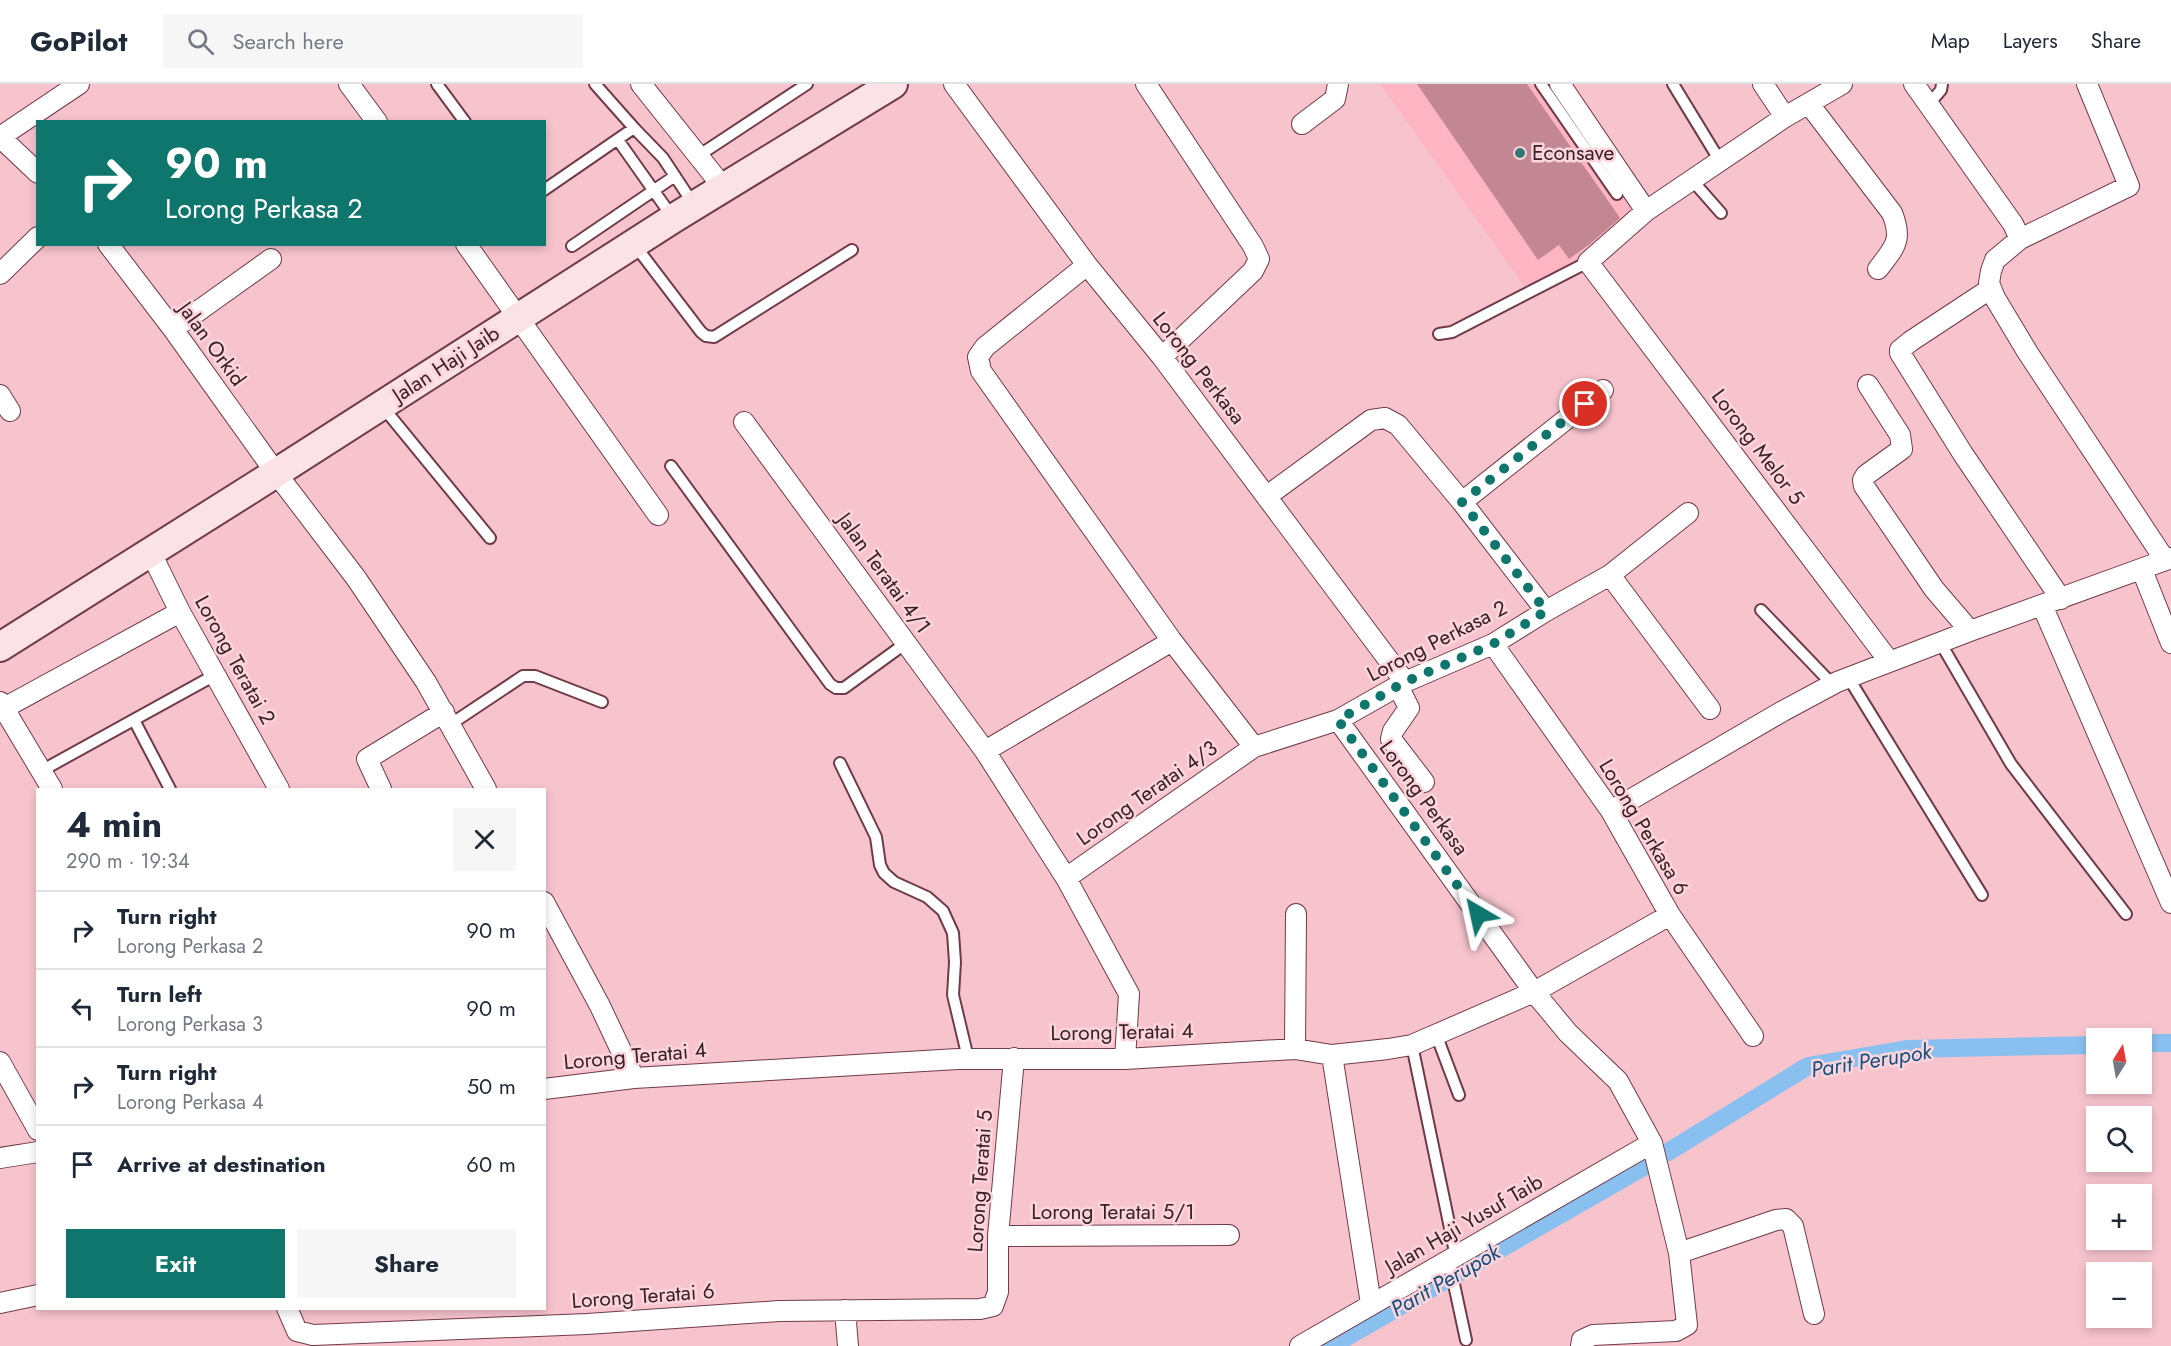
<!DOCTYPE html>
<meta charset="utf-8">
<style>
:root{--surface:#fff;--page:#f6f6f7;--text:#1f2937;--muted:#747a83;--line:#e0e1e3;--accent:#0f766e}
body{margin:0;font-family:Jost,sans-serif;background:var(--page);color:var(--text);height:100vh;display:flex;flex-direction:column;font-size:22px;white-space:nowrap}
*{box-sizing:border-box;margin:0}
p{font-size:20px;color:var(--muted)}
.icon{flex:none;width:33px;height:33px;fill:none;stroke:currentColor;stroke-width:2;stroke-linecap:round;stroke-linejoin:round}
.map{position:relative;flex:1;overflow:hidden}
.side{position:absolute;left:36px;top:704px;width:510px;height:522px;display:flex;flex-direction:column;background:var(--surface);border-radius:0px;box-shadow:0 3px 9px #0003}
.side>*{flex:none}
.hud{position:absolute;left:36px;top:36px;width:510px;height:126px;border-radius:0px;box-shadow:0 3px 9px #0003;background:#0f766e;color:#fff;overflow:hidden}
.needle{width:39px;rotate:11deg}
.tools{position:absolute;left:2086px;top:944px;display:grid;gap:12px}
.tools a{display:grid;place-items:center;width:66px;height:66px;border-radius:0px;background:var(--surface);box-shadow:0 3px 9px #0003;font-size:30px}
.pin{position:absolute;display:grid;place-items:center;width:51px;height:51px;color:#fff;margin:-26px;border:3px solid #fff;border-radius:50%;box-shadow:0 2px 6px #0007}
.me{position:absolute;width:66px;margin:-33px;rotate:324deg;stroke-linejoin:round;filter:drop-shadow(0 0 4px #0008)}
.turn{display:flex;align-items:center;gap:21px;height:126px;padding:0 30px;font-size:27px}
.turn .icon{width:78px;height:78px;stroke-width:2.5}
.turn b{display:block;font-size:42px;line-height:51px}
.round{display:grid;place-items:center;flex:none;width:63px;height:63px;border-radius:0px;background:var(--page)}
.overview{display:flex;align-items:center;justify-content:space-between;height:102px;padding:0 30px}
h1{font-size:36px;font-weight:700;line-height:45px}
.action{display:flex;gap:12px;margin-top:auto;padding:12px 30px}
.action a{flex:1;height:69px;border-radius:0px;background:var(--accent);color:#fff;font-size:24px;font-weight:700;line-height:69px;text-align:center}
.action a+a{background:var(--page);color:var(--text)}
ul{padding:0;list-style:none}
li{display:flex;align-items:center;gap:18px;height:78px;padding:0 30px;border-top:2px solid var(--line)}
li div{flex:1}
li b{display:block;font-size:22px}
li em{font-style:normal}
header{display:flex;align-items:center;gap:36px;box-sizing:border-box;height:84px;padding:0 30px;background:var(--surface);border-bottom:2px solid var(--line)}
header strong{font-size:28px}
nav{display:flex;gap:33px;margin-inline-start:auto;font-size:21px}
.search{width:420px;height:54px;background:var(--page);display:flex;align-items:center;gap:15px;box-sizing:border-box;padding:0 21px;border-radius:0px;color:var(--muted);font-size:22px}
.map>svg:first-child{display:block}
.built{fill:#fdb5c4}
.lines{fill:none;stroke-linecap:round;stroke-linejoin:round}
.canal{stroke:#89c0f0;stroke-width:18}
.building{fill:#c38793}
.lane-casing{stroke:#703b48;stroke-width:14}
.street-casing{stroke:#703b48;stroke-width:22}
.secondary-casing{stroke:#703b48;stroke-width:32}
.lane{stroke:#fff;stroke-width:10}
.street{stroke:#fff;stroke-width:20}
.secondary{stroke:#fbe2e7;stroke-width:28}
.route{stroke:#0f766e;stroke-width:10;stroke-dasharray:0 18}
.poi-dot{fill:#327972;stroke:#fcd5dc;stroke-width:2}
.labels{text-anchor:middle;stroke-width:5;stroke-linejoin:round;paint-order:stroke}
.poi-label{font-size:21px;fill:#382025;stroke:#fcd5dc;text-anchor:start}
.street-label{font-size:21px;fill:#382025;stroke:#fcd5dc}
.water-label{font-size:22px;font-style:italic;fill:#13507d;stroke:#fcd5dc}
</style>
<header>
<strong>GoPilot</strong>
<div class="search"><svg class="icon" aria-label="search" viewBox="0 0 24 24"><circle cx="10" cy="10" r="6"/><path d="M15 15l6 6"/></svg>Search here</div>
<nav><a>Map</a><a>Layers</a><a>Share</a></nav>
</header>
<div class="map">
<svg width="2171" height="1262" viewBox="0 0 2171 1262">
<rect width="100%" height="100%" fill="#f7c4ce"/>
<!-- built -->
<path class="built" d="M 1380,0 L 1553,0 L 1637,126 L 1584,174 L 1526,205 Z"/>
<g class="lines">
<!-- canal -->
<path class="canal" d="M 2142,959 L 2171,959
M 1668,1068 L 1808,982 L 1907,965 L 2097,961
M 1331,1262 L 1654,1077"/>
</g>
<!-- building -->
<path class="building" d="M 1417,0 L 1527,0 L 1620,134 L 1590,160 L 1569,175 L 1559,161 L 1538,176 Z"/>
<g class="lines">
<defs>
<path id="lane" d="M 437,0 L 465,38
M 1541,0 L 1617,110
M 1673,0 L 1720,77
M 1929,20 L 1941,6 L 1942,0
M 634,44 L 663,74 L 694,121
M 618,56 L 673,134
M 698,72 L 807,0
M 1692,96 L 1721,129
M 544,106 L 634,44 L 595,0
M 634,160 L 701,248 L 706,252 L 714,253 L 852,166
M 572,162 L 675,92
M 1439,250 L 1452,248 L 1588,178
M 382,322 L 490,454
M 671,382 L 830,600 L 836,604 L 844,604 L 906,559
M 1761,526 L 1832,600
M 1940,558 L 2011,680 L 2126,830
M 1848,593 L 1982,811
M 134,636 L 170,705
M 451,640 L 523,592 L 535,592 L 602,618
M 840,679 L 876,753 L 880,781 L 884,789 L 894,798 L 927,813 L 943,827 L 953,849 L 955,878 L 953,911 L 968,974
M 41,687 L 215,591
M 1436,950 L 1459,1011
M 1412,961 L 1456,1173
M 1449,1177 L 1466,1256"/>
<path id="street" d="M 349,0 L 377,38
M 641,0 L 723,103
M 954,0 L 1087,181 L 1162,273 L 1405,598
M 1146,0 L 1253,162 L 1259,175 L 1253,187 L 1162,273
M 1560,0 L 1646,127
M 1763,0 L 1785,33
M 1842,0 L 1785,33 L 1646,127 L 1588,178 L 1889,577
M 1914,0 L 2013,140 L 2020,155
M 2087,0 L 2129,102 L 2020,155 L 1995,176 L 1991,187 L 1989,199 L 1995,214 L 2028,269 L 2165,476
M 1809,20 L 1892,129 C 1903,156 1895,163 1878,185
M 1302,40 L 1335,15 L 1338,0
M 0,53 L 79,0
M 0,53 L 38,89
M 108,160 L 173,245 L 276,389 L 356,494 L 426,598 L 486,705
M 466,160 L 658,431
M 1087,181 L 985,263 L 978,273 L 981,287 L 1172,557 L 1254,663
M 0,190 L 38,153
M 1990,205 L 1911,257 L 1900,266 L 1900,269 L 1963,370 L 2061,515
M 173,245 L 271,175
M 1868,301 L 1900,351 L 1902,365 L 1866,391 L 1863,396 L 1864,402 L 1934,505 L 1970,547
M 0,311 L 10,327
M 744,338 L 985,667 L 1066,794 L 1129,910 L 1125,975
M 1267,412 L 1371,336 L 1385,334 L 1398,341 L 1462,418 L 1546,527
M 1462,418 L 1603,306
M 151,469 L 180,528 L 279,705
M 2142,486 L 2171,559
M 1610,491 L 1710,625
M 2042,521 L 2171,819
M 1493,560 L 1611,727 L 1670,831 L 1753,952
M 1398,602 L 1409,624 L 1393,647 L 1391,655 L 1424,698
M 0,618 L 52,705
M 4,624 L 180,528
M 1338,636 L 1534,908 L 1568,949 L 1618,997 L 1652,1059 L 1679,1169 L 1687,1241 L 1676,1247 L 1593,1251 L 1582,1256 L 1581,1262
M 985,667 L 1172,557
M 381,705 L 367,675 L 444,628
M 1611,727 L 1783,627 L 1837,598 L 1970,547 L 2171,474
M 1066,794 L 1254,663 L 1338,636 L 1405,598 L 1493,560 L 1546,527 L 1610,491 L 1688,429
M 544,818 L 600,922 L 634,994
M 1295,965 L 1296,830
M 1332,971 L 1371,1220
M 0,978 L 38,1046
M 544,1005 L 634,994 L 958,975 L 1125,975 L 1295,965 L 1332,971 L 1388,965 L 1412,961 L 1534,908 L 1670,831
M 0,1074 L 38,1068
M 998,1152 L 1229,1151
M 1679,1169 L 1776,1136 L 1786,1135 L 1793,1142 L 1814,1230
M 0,1219 L 38,1211
M 287,1224 L 297,1247 L 313,1251 L 587,1240 L 779,1227 L 980,1225 L 993,1222 L 998,1208 L 998,1152 L 1014,974
M 845,1226 L 848,1262
M 1300,1262 L 1652,1059"/>
<path id="secondary" d="M 0,563 L 276,389 L 674,134 L 893,0"/>
</defs>
<!-- lane casing -->
<use href="#lane" class="lane-casing"/>
<!-- street casing -->
<use href="#street" class="street-casing"/>
<!-- secondary casing -->
<use href="#secondary" class="secondary-casing"/>
<!-- lane -->
<use href="#lane" class="lane"/>
<!-- street -->
<use href="#street" class="street"/>
<!-- secondary -->
<use href="#secondary" class="secondary"/>
</g>
<g class="lines">
<!-- route -->
<path class="route" d="M 1478,830 L 1338,636 L 1405,598 L 1493,560 L 1546,527 L 1462,418 L 1585,320"/>
</g>
<!-- markers -->
<circle class="poi-dot" cx="1520" cy="69" r="6"/>
<g class="labels">
<!-- poi labels -->
<g class="poi-label">
<text x="1532" y="76">Econsave</text>
</g>
<!-- street labels -->
<g class="street-label">
<text transform="translate(212 260) rotate(54)" y="7">Jalan Orkid</text>
<text transform="translate(446 280) rotate(-33)" y="7">Jalan Haji Jaib</text>
<text transform="translate(1199 284) rotate(52)" y="7">Lorong Perkasa</text>
<text transform="translate(1758 363) rotate(53)" y="7">Lorong Melor 5</text>
<text transform="translate(884 489) rotate(54)" y="7">Jalan Teratai 4/1</text>
<text transform="translate(1437 557) rotate(-27)" y="7">Lorong Perkasa 2</text>
<text transform="translate(235 576) rotate(61)" y="7">Lorong Teratai 2</text>
<text transform="translate(1147 709) rotate(-35)" y="7">Lorong Teratai 4/3</text>
<text transform="translate(1424 714) rotate(54)" y="7">Lorong Perkasa</text>
<text transform="translate(1644 743) rotate(59)" y="7">Lorong Perkasa 6</text>
<text transform="translate(1122 948) rotate(-1)" y="7">Lorong Teratai 4</text>
<text transform="translate(635 972) rotate(-5)" y="7">Lorong Teratai 4</text>
<text transform="translate(980 1097) rotate(-86)" y="7">Lorong Teratai 5</text>
<text x="1113" y="1135">Lorong Teratai 5/1</text>
<text transform="translate(1464 1140) rotate(-30)" y="7">Jalan Haji Yusuf Taib</text>
<text transform="translate(643 1212) rotate(-4)" y="7">Lorong Teratai 6</text>
</g>
<!-- water labels -->
<g class="water-label">
<text transform="translate(1871 976) rotate(-9)" y="8">Parit Perupok</text>
<text transform="translate(1445 1196) rotate(-30)" y="8">Parit Perupok</text>
</g>
</g>
</svg>
<div class="tools">
<a><svg class="needle" viewBox="-14 -14 28 28"><path d="M0-13l5 13h-10z" fill="#e53935"/><path d="M0 13l5-13h-10z" fill="#747a83"/></svg></a>
<a><svg class="icon" aria-label="search" viewBox="0 0 24 24"><circle cx="10" cy="10" r="6"/><path d="M15 15l6 6"/></svg></a>
<a>+</a>
<a>−</a>
</div>
<div class="pin" style="left:1585px;top:320px;background:#d93025"><svg class="icon" aria-label="arrive" viewBox="0 0 24 24"><path d="M6 21V4h12l-3 4 3 4H6"/></svg></div>
<svg class="me" style="left:1478px;top:830px" viewBox="-20 -20 40 40"><path d="M0-17L14 15 0 8-14 15z" fill="#0f766e" stroke="#fff" stroke-width="4"/></svg>
<div class="hud">
<div class="turn"><svg class="icon" aria-label="right" viewBox="0 0 24 24"><path d="M7 20v-9h11M14 6l5 5-5 5"/></svg><div><b>90 m</b>Lorong Perkasa 2</div></div>
</div>
<section class="side">
<div class="overview"><div><h1>4 min</h1><p>290 m · 19:34</p></div><a class="round"><svg class="icon" aria-label="close" viewBox="0 0 24 24"><path d="M6 6l12 12M18 6L6 18"/></svg></a></div>
<ul>
<li><svg class="icon" aria-label="right" viewBox="0 0 24 24"><path d="M7 20v-9h11M14 6l5 5-5 5"/></svg><div><b>Turn right</b><p>Lorong Perkasa 2</p></div><em>90 m</em></li>
<li><svg class="icon" aria-label="left" viewBox="0 0 24 24"><path d="M17 20v-9H6M10 6l-5 5 5 5"/></svg><div><b>Turn left</b><p>Lorong Perkasa 3</p></div><em>90 m</em></li>
<li><svg class="icon" aria-label="right" viewBox="0 0 24 24"><path d="M7 20v-9h11M14 6l5 5-5 5"/></svg><div><b>Turn right</b><p>Lorong Perkasa 4</p></div><em>50 m</em></li>
<li><svg class="icon" aria-label="arrive" viewBox="0 0 24 24"><path d="M6 21V4h12l-3 4 3 4H6"/></svg><div><b>Arrive at destination</b></div><em>60 m</em></li>
</ul>
<div class="action"><a>Exit</a><a>Share</a></div>
</section>
</div>
